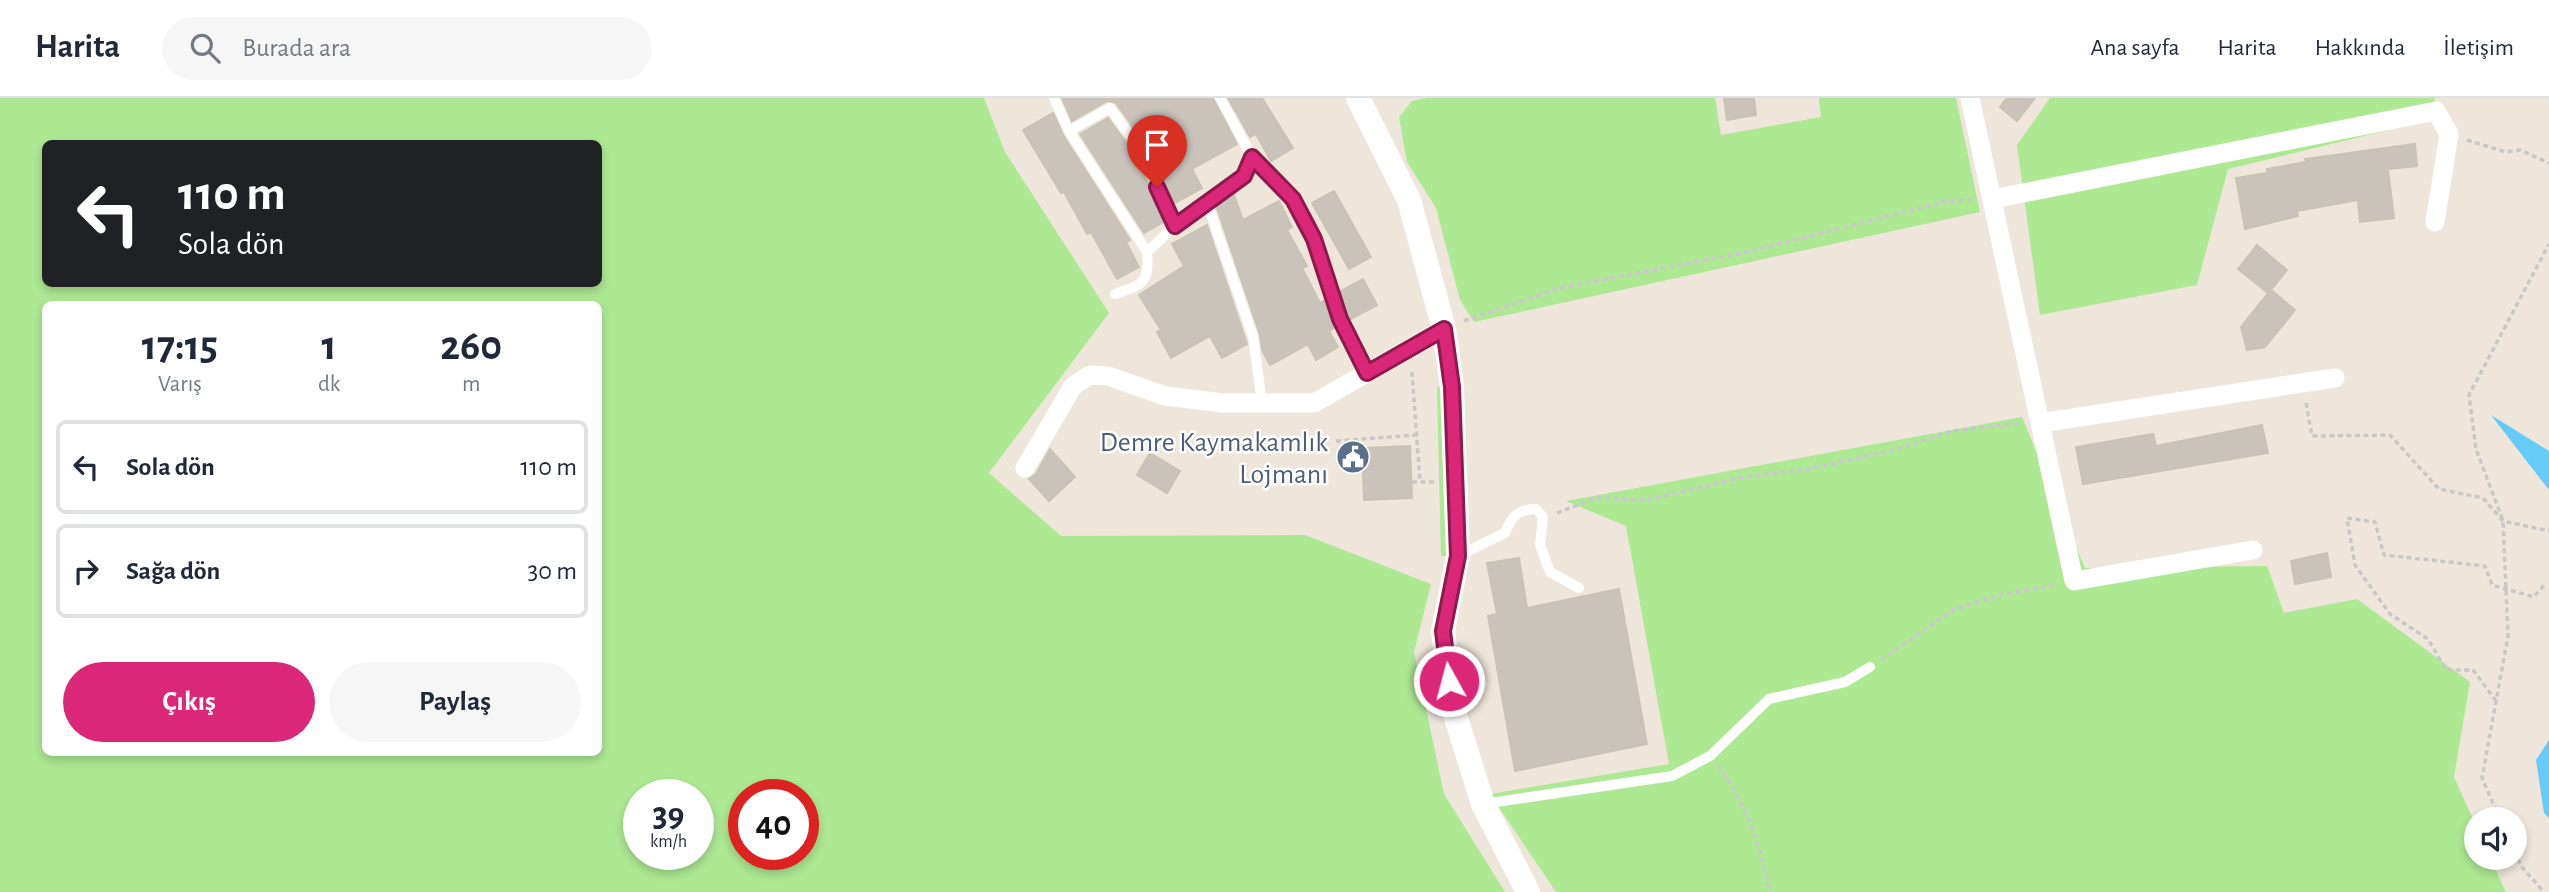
<!DOCTYPE html>
<html lang="tr">
<meta charset="utf-8">
<style>
:root{--surface:#fff;--page:#f6f6f7;--text:#1f2937;--muted:#747a83;--line:#e0e1e3;--accent:#db2777}
body{margin:0;font-family:"Alegreya Sans",sans-serif;background:var(--page);color:var(--text);height:100vh;display:flex;flex-direction:column;font-size:26px;white-space:nowrap}
*{box-sizing:border-box;margin:0}
p{font-size:23px;color:var(--muted)}
.icon{flex:none;width:38px;height:38px;fill:none;stroke:currentColor;stroke-width:2;stroke-linecap:round;stroke-linejoin:round}
.map{position:relative;flex:1;overflow:hidden}
.panel{position:absolute;left:42px;top:203px;width:560px;height:455px;display:flex;flex-direction:column;background:var(--surface);border-radius:10px;box-shadow:0 4px 10px #0003}
.panel>*{flex:none}
.banner{position:absolute;left:42px;top:42px;width:560px;height:147px;border-radius:10px;box-shadow:0 4px 10px #0003;background:#202124;color:#fff;overflow:hidden}
.fabs{position:absolute;left:2464px;top:709px;display:grid;gap:14px}
.fabs a{display:grid;place-items:center;width:63px;height:63px;border-radius:50%;background:var(--surface);box-shadow:0 4px 10px #0003;font-size:35px}
.speed{position:absolute;left:623px;top:681px;display:flex;gap:14px;font-size:35px;font-weight:700;text-align:center}
.speed>*{display:grid;place-content:center;width:91px;height:91px;border-radius:50%;background:var(--surface);box-shadow:0 4px 10px #0003;line-height:1}
.speed small{font-size:18px;font-weight:400}
.speed .limit{border:10px solid #d22;background:#fff;color:#111}
.pin{position:absolute;display:grid;place-items:center;width:60px;height:60px;color:#fff;margin:-72px -30px;border-radius:50% 50% 50% 0;rotate:-45deg;box-shadow:0 0 7px #0007}
.pin .icon{rotate:45deg}
.me{position:absolute;width:77px;margin:-38px;rotate:353deg;stroke-linejoin:round;filter:drop-shadow(0 0 5px #0008)}
.turn{display:flex;align-items:center;gap:24px;height:147px;padding:0 21px;font-size:32px}
.turn .icon{width:91px;height:91px;stroke-width:2.5}
.turn b{display:block;font-size:49px;line-height:60px}
.eta{display:flex;justify-content:space-evenly;align-items:center;height:119px;text-align:center}
.eta b{font-size:42px;font-weight:700;line-height:49px}
.cta{display:flex;gap:14px;margin-top:auto;padding:14px 21px}
.cta a{flex:1;height:80px;border-radius:42px;background:var(--accent);color:#fff;font-size:28px;font-weight:700;line-height:80px;text-align:center}
.cta a+a{background:var(--page);color:var(--text)}
ul{padding:0;list-style:none}
li{display:flex;align-items:center;gap:21px;height:94px;margin:0 14px 10px;padding:0 7px;border:4px solid var(--line);border-radius:10px}
li div{flex:1}
li b{display:block;font-size:26px}
li em{font-style:normal}
header{display:flex;align-items:center;gap:42px;box-sizing:border-box;height:98px;padding:0 35px;background:var(--surface);border-bottom:2px solid var(--line)}
header strong{font-size:33px}
nav{display:flex;gap:38px;margin-inline-start:auto;font-size:24px}
.search{width:490px;height:63px;background:var(--page);display:flex;align-items:center;gap:18px;box-sizing:border-box;padding:0 24px;border-radius:38px;color:var(--muted);font-size:26px}
.map>svg:first-child{display:block}
.green{fill:#ade893;fill-rule:evenodd}
.water{fill:#66cbf8}
.building{fill:#c9c3bb;stroke:#c9c3b5;stroke-width:2}
.lines{fill:none;stroke-linecap:round;stroke-linejoin:round}
.path{stroke:#c8c8c8;stroke-width:3.5;stroke-dasharray:5 3.5;stroke-linecap:butt}
.service{stroke:#fff;stroke-width:10}
.minor{stroke:#fff;stroke-width:19}
.tertiary{stroke:#fff;stroke-width:24}
.route-casing{stroke:#8e194d;stroke-width:18}
.route{stroke:#db2777;stroke-width:12}
.labels{text-anchor:middle;stroke-width:5;stroke-linejoin:round;paint-order:stroke}
.service-label{font-size:28px;fill:#4e5e75;stroke:#fff;text-anchor:end}
</style>
<header>
<strong>Harita</strong>
<div class="search"><svg class="icon" aria-label="search" viewBox="0 0 24 24"><circle cx="10" cy="10" r="6"/><path d="M15 15l6 6"/></svg>Burada ara</div>
<nav><a>Ana sayfa</a><a>Harita</a><a>Hakkında</a><a>İletişim</a></nav>
</header>
<div class="map">
<svg width="2549" height="794" viewBox="0 0 2549 794">
<rect width="100%" height="100%" fill="#eee6db"/>
<!-- green -->
<path class="green" d="M 0,0 L 984,0 L 1005,54 L 1109,215 L 989,375 L 1061,438 L 1305,437 L 1431,486 L 1414,554 L 1444,696 L 1505,794 L 0,794 ZM 46,46 L 598,46 L 598,186 L 46,186 ZM 598,206 L 598,654 L 46,654 L 46,206 ZM 639,696 L 698,696 L 698,756 L 639,756 ZM 803,696 L 803,756 L 744,756 L 744,696 Z
M 1427,0 L 1715,0 L 1721,37 L 1821,19 L 1819,0 L 1956,0 L 1980,114 L 1474,224 L 1460,202 L 1436,110 L 1407,64 L 1399,19 L 1412,3 Z
M 2050,0 L 2435,0 L 2430,22 L 2228,71 L 2197,187 L 2040,217 L 2017,47 Z
M 1437,289 L 1452,289 L 1458,458 L 1441,458 Z
M 2022,319 L 2085,470 L 2267,468 L 2284,515 L 2357,501 L 2470,584 L 2454,679 L 2476,728 L 2476,760 L 2490,760 L 2506,794 L 1556,794 L 1490,696 L 1669,666 L 1626,428 L 1566,403 Z"/>
<!-- water -->
<path class="water" d="M 2491,317 L 2549,353 L 2549,392 Z
M 2549,642 L 2549,720 L 2544,715 L 2536,662 Z"/>
<!-- building -->
<path class="building" d="M 1062,0 L 1213,0 L 1237,46 L 1192,71 L 1202,90 L 1173,106 L 1146,47 L 1116,5 L 1107,3 L 1072,23 Z
M 1228,0 L 1262,0 L 1293,50 L 1271,63 L 1256,36 L 1250,39 Z
M 1724,0 L 1754,0 L 1756,17 L 1727,22 Z
M 2007,0 L 2035,0 L 2017,23 L 2000,9 Z
M 1053,15 L 1063,37 L 1130,142 L 1126,144 L 1139,169 L 1117,181 L 1091,134 L 1087,136 L 1064,94 L 1061,95 L 1023,32 Z
M 1108,20 L 1133,54 L 1165,123 L 1144,135 L 1080,36 Z
M 2415,46 L 2417,68 L 2388,71 L 2394,120 L 2360,124 L 2358,102 L 2297,113 L 2298,118 L 2245,131 L 2236,80 L 2267,75 L 2267,71 L 2306,64 L 2305,61 Z
M 1334,93 L 1371,159 L 1349,171 L 1312,105 Z
M 1234,97 L 1243,122 L 1279,103 L 1292,129 L 1287,132 L 1307,168 L 1302,170 L 1320,205 L 1326,201 L 1336,229 L 1329,233 L 1338,249 L 1316,262 L 1308,246 L 1270,267 L 1262,252 L 1260,237 L 1216,107 Z
M 1207,127 L 1247,246 L 1222,260 L 1210,238 L 1171,260 L 1157,234 L 1161,232 L 1139,197 L 1184,168 L 1172,146 Z
M 2257,147 L 2287,172 L 2271,192 L 2295,212 L 2265,249 L 2247,252 L 2241,229 L 2268,195 L 2238,171 Z
M 1363,181 L 1377,207 L 1349,222 L 1339,194 Z
M 2262,327 L 2268,355 L 2083,386 L 2076,349 L 2153,336 L 2156,348 Z
M 1410,348 L 1412,400 L 1364,402 L 1362,350 Z
M 1050,351 L 1075,379 L 1049,403 L 1029,381 L 1036,376 Z
M 1150,355 L 1180,373 L 1167,395 L 1137,377 Z
M 2327,455 L 2331,479 L 2295,486 L 2291,463 Z
M 1519,460 L 1527,510 L 1619,491 L 1647,646 L 1515,673 L 1488,518 L 1497,516 L 1487,465 Z"/>
<g class="lines">
<!-- path -->
<path class="path" d="M 2467,42 L 2506,54 L 2520,52 L 2549,65
M 1464,223 L 1560,190 L 1751,153 L 1947,103 L 1973,102
M 1412,274 L 1420,384
M 2306,305 L 2312,338 L 2390,337 L 2439,391 L 2483,400 L 2503,423 L 2549,433
M 1336,343 L 1417,337
M 1412,384 L 1434,384
M 1557,415 L 1596,400 L 1646,402 L 1739,380 L 1808,371 L 1890,353 L 1952,333 L 2021,325
M 1881,562 L 1953,512 L 2000,497 L 2054,487
M 2496,603 L 2473,572 L 2446,572 L 2428,541 L 2390,516 L 2355,467 L 2347,420 L 2375,424 L 2384,457 L 2485,468 L 2492,487 L 2534,499 L 2545,486
M 1718,668 C 1747,705 1760,749 1770,794
M 2500,721 L 2482,680 L 2508,538 L 2503,423 L 2476,351 L 2469,297 L 2549,146
M 2515,753 L 2521,768 L 2544,794"/>
<!-- service -->
<path class="service" d="M 1054,0 L 1069,33 L 1147,154 L 1175,128 L 1244,78 L 1252,59
M 1220,0 L 1252,59 L 1293,101 L 1314,141 L 1340,221 L 1367,275
M 1069,33 L 1110,10 L 1139,50 L 1175,128
M 1208,107 L 1253,239 L 1262,305
M 1115,196 C 1142,187 1150,185 1147,154
M 1458,458 L 1505,435 C 1511,419 1518,411 1536,411 L 1543,419 L 1540,447 L 1550,474 L 1579,490
M 1483,706 L 1672,678 L 1710,658 L 1769,601 L 1845,584 L 1870,569"/>
<!-- minor -->
<path class="minor" d="M 1970,0 L 2074,483 L 2253,452
M 1993,101 L 2436,13 L 2449,36 L 2435,124
M 2040,325 L 2335,280
M 1025,370 L 1073,288 L 1090,277 L 1108,278 L 1165,298 L 1223,305 L 1314,305 L 1444,231"/>
<!-- tertiary -->
<path class="tertiary" d="M 1358,0 L 1409,102 L 1444,231 L 1452,289 L 1458,458 L 1443,533 L 1452,607 L 1483,706 L 1528,794"/>
</g>
<g class="lines">
<defs>
<path id="route" d="M 1157,89 L 1175,128 L 1244,78 L 1252,59 L 1293,101 L 1314,141 L 1340,221 L 1367,275 L 1444,231 L 1452,289 L 1458,458 L 1443,533 L 1449,583"/>
</defs>
<!-- route casing -->
<use href="#route" class="route-casing"/>
<!-- route -->
<use href="#route" class="route"/>
</g>
<!-- icons -->
<defs>
<symbol id="civic-disc" viewBox="-11 -11 22 22"><circle r="9.5" fill="#5c6f8a" stroke="#fff"/><path d="M-.6-6.5H3V-4.5H.6V-3L4-1V1h2V6H-6V1h2V-1L-.6-3ZM-1.2 2.5V6h2.4V2.5Z" fill="#fff"/></symbol>
</defs>
<g fill-rule="evenodd">
<use href="#civic-disc" x="1334" y="340" width="38" height="38"/>
</g>
<g class="labels">
<!-- service labels -->
<g class="service-label">
<text x="1328" y="353">Demre Kaymakamlık<tspan x="1328" dy="32">Lojmanı</tspan></text>
</g>
</g>
</svg>
<div class="fabs">
<a><svg class="icon" aria-label="sound" viewBox="0 0 24 24"><path d="M4 9h4l5-4v14l-5-4H4zM17 9q2 3 0 6"/></svg></a>
</div>
<div class="speed"><div>39<small>km/h</small></div><div class="limit">40</div></div>
<div class="pin" style="left:1157px;top:89px;background:#d93025"><svg class="icon" aria-label="arrive" viewBox="0 0 24 24"><path d="M6 21V4h12l-3 4 3 4H6"/></svg></div>
<svg class="me" style="left:1449px;top:583px" viewBox="-20 -20 40 40"><circle r="17" fill="#db2777" stroke="#fff" stroke-width="3"/><path d="M0-11L8 9 0 5-8 9z" fill="#fff"/></svg>
<div class="banner">
<div class="turn"><svg class="icon" aria-label="left" viewBox="0 0 24 24"><path d="M17 20v-9H6M10 6l-5 5 5 5"/></svg><div><b>110 m</b>Sola dön</div></div>
</div>
<section class="panel">
<div class="eta">
<div><b>17:15</b><p>Varış</p></div>
<div><b>1</b><p>dk</p></div>
<div><b>260</b><p>m</p></div>
</div>
<ul>
<li><svg class="icon" aria-label="left" viewBox="0 0 24 24"><path d="M17 20v-9H6M10 6l-5 5 5 5"/></svg><div><b>Sola dön</b></div><em>110 m</em></li>
<li><svg class="icon" aria-label="right" viewBox="0 0 24 24"><path d="M7 20v-9h11M14 6l5 5-5 5"/></svg><div><b>Sağa dön</b></div><em>30 m</em></li>
</ul>
<div class="cta"><a>Çıkış</a><a>Paylaş</a></div>
</section>
</div>
